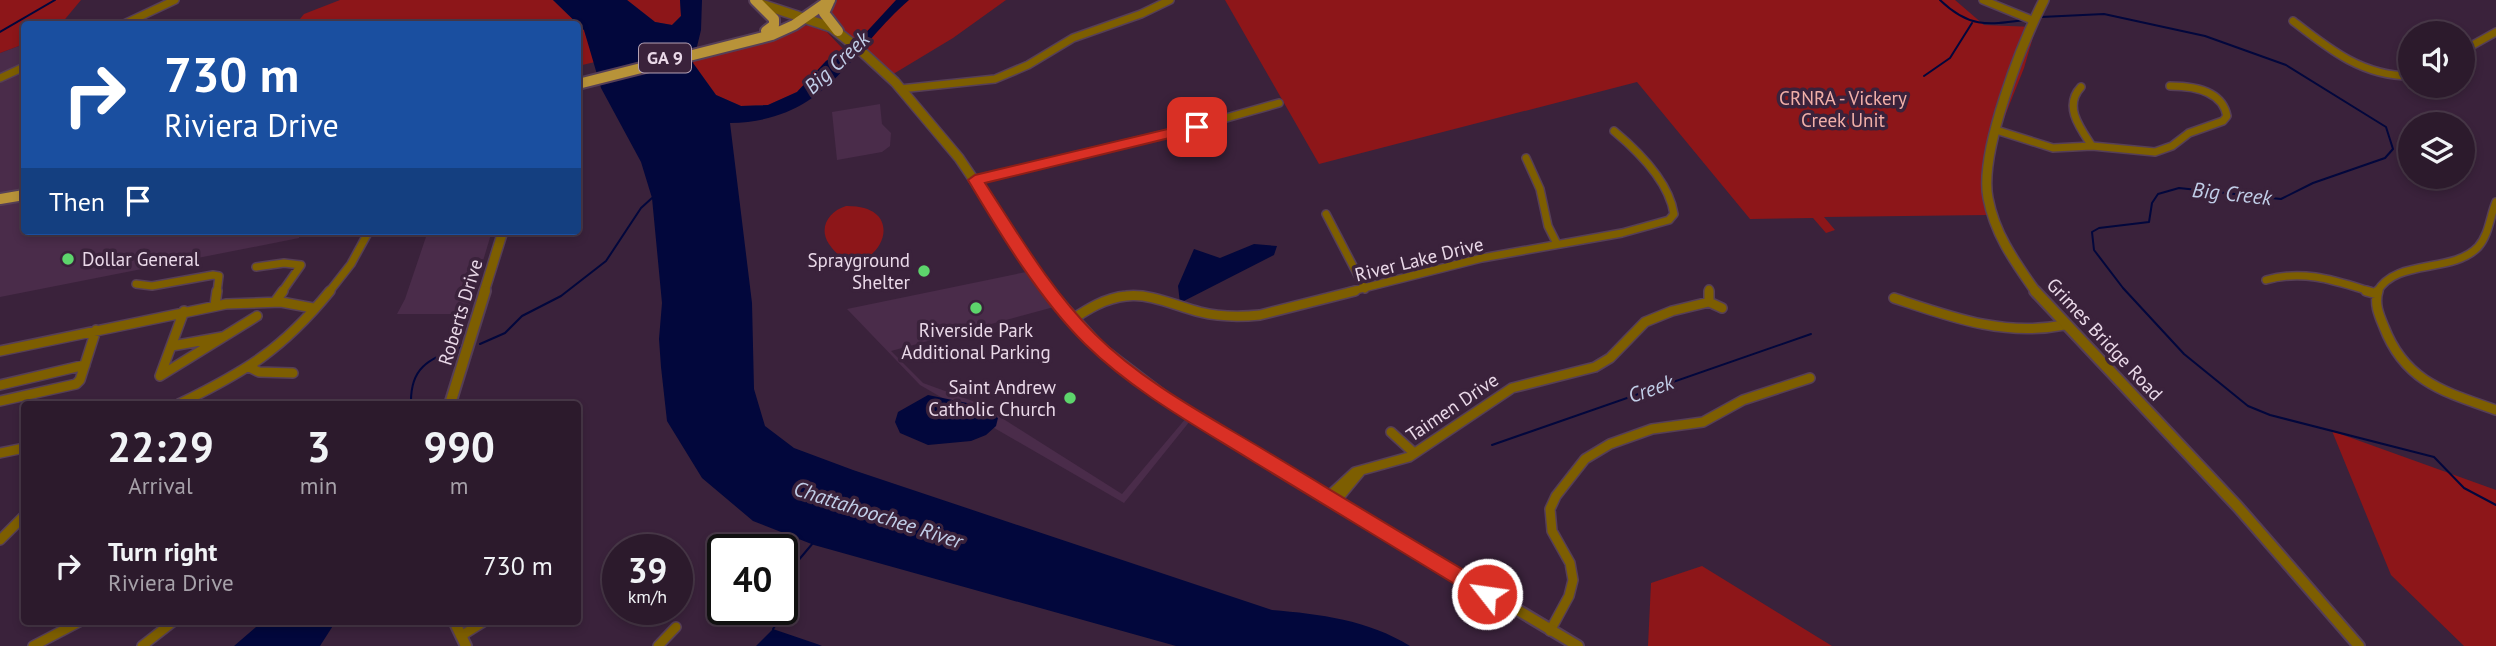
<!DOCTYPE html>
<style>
:root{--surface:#2c1a2c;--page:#382738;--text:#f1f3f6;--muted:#a6a1a9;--line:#483848}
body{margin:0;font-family:"PT Sans",sans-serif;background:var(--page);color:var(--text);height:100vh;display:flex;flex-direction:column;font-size:26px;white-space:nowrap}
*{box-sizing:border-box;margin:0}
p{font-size:23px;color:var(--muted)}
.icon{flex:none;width:38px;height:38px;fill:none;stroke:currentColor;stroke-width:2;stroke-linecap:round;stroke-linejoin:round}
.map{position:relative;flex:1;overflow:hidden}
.details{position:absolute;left:21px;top:401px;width:560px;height:224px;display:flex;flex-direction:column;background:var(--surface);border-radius:7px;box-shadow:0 4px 10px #0003,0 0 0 2px var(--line)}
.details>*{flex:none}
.guide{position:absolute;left:21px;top:21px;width:560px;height:214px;border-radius:7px;box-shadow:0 4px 10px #0003,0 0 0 2px var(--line);background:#1a4fa0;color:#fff;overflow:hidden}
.controls{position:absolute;left:2398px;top:21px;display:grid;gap:14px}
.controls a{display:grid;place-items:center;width:77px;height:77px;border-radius:50%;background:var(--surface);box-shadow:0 4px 10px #0003,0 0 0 2px var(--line);font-size:35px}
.speed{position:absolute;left:602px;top:534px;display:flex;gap:14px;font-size:35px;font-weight:700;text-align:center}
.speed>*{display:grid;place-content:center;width:91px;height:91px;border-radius:50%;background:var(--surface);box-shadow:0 4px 10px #0003,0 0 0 2px var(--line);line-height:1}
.speed small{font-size:18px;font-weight:400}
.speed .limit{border:4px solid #111;border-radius:10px;background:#fff;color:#111}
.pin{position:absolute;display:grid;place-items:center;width:60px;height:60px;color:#fff;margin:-30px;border-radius:14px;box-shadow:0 4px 10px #0006}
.me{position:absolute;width:77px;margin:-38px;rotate:300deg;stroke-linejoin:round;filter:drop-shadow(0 0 5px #0008)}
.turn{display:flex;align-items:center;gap:24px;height:147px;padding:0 28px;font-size:32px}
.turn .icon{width:91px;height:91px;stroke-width:2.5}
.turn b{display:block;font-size:49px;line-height:60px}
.then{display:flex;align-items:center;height:66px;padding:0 28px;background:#0003;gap:14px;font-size:26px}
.eta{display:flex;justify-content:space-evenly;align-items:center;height:119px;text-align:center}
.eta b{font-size:42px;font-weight:700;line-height:49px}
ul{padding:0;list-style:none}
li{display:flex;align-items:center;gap:21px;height:91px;padding:0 28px}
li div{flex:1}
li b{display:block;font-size:26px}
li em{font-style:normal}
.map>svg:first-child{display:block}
.built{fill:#4a2c4a;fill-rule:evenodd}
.green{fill:#8d1619}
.water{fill:#02073c}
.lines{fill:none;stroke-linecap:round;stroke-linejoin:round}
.stream{stroke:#02073c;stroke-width:2}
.minor-far1-casing{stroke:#563f57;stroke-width:10}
.minor-casing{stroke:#563f57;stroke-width:12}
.tertiary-far1-casing{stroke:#563f57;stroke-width:12}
.tertiary-casing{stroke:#563f57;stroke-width:14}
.primary-casing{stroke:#563f57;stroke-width:14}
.minor-far1{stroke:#7d5e01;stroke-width:7}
.minor{stroke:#7d5e01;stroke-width:9}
.tertiary-far1{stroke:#7d5e01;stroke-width:9}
.tertiary{stroke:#7d5e01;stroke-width:10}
.primary{stroke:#b89339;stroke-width:10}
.route{fill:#d93025;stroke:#8d1f18;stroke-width:2}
.poi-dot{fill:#5dd56c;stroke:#3a223b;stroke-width:2.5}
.labels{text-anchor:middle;stroke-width:7;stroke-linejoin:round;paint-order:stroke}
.shield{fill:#3a223b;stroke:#b4a1b4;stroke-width:2}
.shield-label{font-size:18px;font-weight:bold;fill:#e9d8e8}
.park-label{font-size:19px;fill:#f2b0a9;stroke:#3a223b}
.poi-label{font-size:19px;fill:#e9d8e8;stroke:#3a223b;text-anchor:end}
.street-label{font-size:19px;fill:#e9d8e8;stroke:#3a223b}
.water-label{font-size:21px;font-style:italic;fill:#c1cee8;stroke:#3a223b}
</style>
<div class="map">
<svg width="2496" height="646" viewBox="0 0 2496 646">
<rect width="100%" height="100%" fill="#3a223b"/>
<!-- built -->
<path class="built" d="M 24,44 L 24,231 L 300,231 L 299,238 L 0,297 L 0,53 Z
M 880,104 L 882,124 L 891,133 L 890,146 L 882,152 L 837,160 L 832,112 Z
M 428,231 L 492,231 L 467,314 L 397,314 L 405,299 Z
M 1026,272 L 1100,345 L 1194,416 L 1124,503 L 920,385 L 847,309 ZM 1054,307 L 1091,345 L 1187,417 L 1122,494 L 978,403 L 923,383 L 891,351 Z"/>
<!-- green -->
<path class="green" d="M 0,0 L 81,0 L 61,24 L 24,24 L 24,44 L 0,53 Z
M 340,0 L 553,0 L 584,30 L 595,62 L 578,66 L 578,24 L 296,24 L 304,14 Z
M 627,0 L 680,0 L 681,16 L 672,25 L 655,22 Z
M 833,0 L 1006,0 L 953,38 L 890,76 L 845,33 L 817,16 Z
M 1225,0 L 1955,0 L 1984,25 L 2036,27 L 2024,68 L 1983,171 L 1988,215 L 1824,217 L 1835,230 L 1826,233 L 1813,218 L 1750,219 L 1637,82 L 1319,164 Z
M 808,25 L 827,32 L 843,49 L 826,61 L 797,92 L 768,105 L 741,106 L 716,95 L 693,63 L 694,58 Z
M 846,206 C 922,205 865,298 829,244 C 818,228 829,211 846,206 Z
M 2332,431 L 2496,490 L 2496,646 L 2464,646 L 2391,575 Z
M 1702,566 L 1832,646 L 1648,646 L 1651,583 Z"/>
<!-- water -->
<path class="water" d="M 553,0 L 627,0 L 655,22 L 672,25 L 681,16 L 680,0 L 702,0 L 701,30 L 693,63 L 716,95 L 741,106 L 768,105 L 797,92 L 826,61 L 859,40 L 896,0 L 909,0 C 847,54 827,121 730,123 L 752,303 L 754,389 L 765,426 L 794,448 L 853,470 L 1272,610 C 1320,614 1368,620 1410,646 L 1176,646 L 814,545 L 753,521 L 702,478 L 667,421 L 661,367 L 659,339 L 662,303 L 652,198 L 641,162 L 601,88 L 584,30 Z
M 1254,244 L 1277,246 L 1274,255 L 1180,303 L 1178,286 L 1194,249 L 1220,258 Z
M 928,395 L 977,405 L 998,418 L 996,426 L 986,435 L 971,441 L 928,445 L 900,433 L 895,422 L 898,412 Z
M 263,621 L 336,621 L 320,646 L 234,646 Z
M 773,629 L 817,644 L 822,646 L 756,646 Z"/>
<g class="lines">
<!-- stream -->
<path class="stream" d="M 1940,0 C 1969,28 1987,25 2025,20
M 2041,17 L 2104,14 L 2205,36 L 2286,65 L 2386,127 L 2393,149 L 2385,158 L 2313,183 L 2281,199 L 2179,188 L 2158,194 L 2152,203 L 2149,222 L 2099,228 L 2092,232 L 2094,250 L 2123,288 L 2184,354 L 2248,406 L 2270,415 L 2434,457 L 2464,488 L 2496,505
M 0,32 L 55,0
M 1924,76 L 1950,58 L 1972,23
M 480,344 L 505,333 L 522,316 L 561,296 L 606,261 L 641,208 L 652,198
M 411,404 C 410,367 428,360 460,347
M 1492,445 L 1811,334
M 773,629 L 786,610 L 786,575 L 813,543"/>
<defs>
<path id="minor-far1" d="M 1983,0 L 2032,20
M 2293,21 C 2329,49 2362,76 2410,76
M 124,24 L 175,0
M 2462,51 L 2496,32
M 0,78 L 24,67
M 2081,87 C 2063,106 2080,128 2092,146
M 900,89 L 995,79 L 1028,65 L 1073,38 L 1141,14 L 1170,0
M 1996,130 L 2053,148 L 2092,146 L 2155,152 L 2172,146 L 2189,133 L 2223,121 L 2227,116 C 2222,90 2193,86 2170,86
M 1526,158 L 1540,189 L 1548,226 L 1557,244
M 975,180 L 1191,128 L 1279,103
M 1326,214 L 1365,289
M 256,267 L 284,263 L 301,265 L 282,292
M 2266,280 C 2304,269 2336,281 2372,292
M 136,284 L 152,286 L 213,275 L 219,276 L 217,292
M 1709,289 L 1709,292
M 329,292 L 351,264 L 369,231
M 1348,292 L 1482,258 L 1622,233 L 1669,220 L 1674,214 C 1669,182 1638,151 1614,131
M 2377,292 C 2396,258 2452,274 2478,247 C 2489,235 2490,216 2496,202"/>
<path id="minor" d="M 1709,291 L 1709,302 L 1722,308
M 2366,291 L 2377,294
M 2378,291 C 2374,304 2379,315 2384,327 C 2405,382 2445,392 2496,410
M 1894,298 C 1951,317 2004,337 2064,325
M 275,302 L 283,291
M 215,305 L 217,291
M 184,311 L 160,376 L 257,316
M 1071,320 C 1088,309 1105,298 1126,296 C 1151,293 1176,306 1200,312 C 1220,317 1240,317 1260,315 L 1355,291
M 172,346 L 222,337
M 0,351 L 226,304 L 281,302 L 313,308
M 249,367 L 259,372 L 293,373
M 0,385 L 85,365
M 0,401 L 76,384 L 80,380 L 96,330
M 179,404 C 246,371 282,350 330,291
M 1391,432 L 1414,453
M 0,453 L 24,448
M 1329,496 L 1355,472 L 1409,457 L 1512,388 L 1595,367 L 1610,358 L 1645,322 L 1672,311 L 1709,302
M 1336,501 L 1360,472
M 0,540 L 24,516
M 1550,631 L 1569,596 L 1573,580 L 1570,563 L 1552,531 L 1550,509 L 1556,496 L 1585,459 L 1610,444 L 1652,429 L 1703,422 L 1743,400 L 1810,378
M 461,636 L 485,621
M 33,646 L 81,621
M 142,646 L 174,621
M 658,646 L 676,627"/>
<path id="tertiary-far1" d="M 761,4 L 831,27 L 859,49 L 895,82 L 959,158 L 1050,292
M 484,292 L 503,231
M 2036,292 C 2015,262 1995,235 1988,198 C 1979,152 2022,43 2044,0"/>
<path id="tertiary" d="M 1048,291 L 1100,348 L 1176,406 L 1578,646
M 2035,291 L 2238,507 L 2359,646
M 450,404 L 485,291
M 454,621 L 466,646"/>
<path id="primary" d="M 755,0 L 774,19 L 774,25 L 766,31
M 829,2 L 824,13 L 838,31
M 578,84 L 772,35 L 794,25 L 830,0
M 0,199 L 24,195"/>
</defs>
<!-- minor-far1 casing -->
<use href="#minor-far1" class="minor-far1-casing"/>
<!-- minor casing -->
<use href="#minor" class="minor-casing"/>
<!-- tertiary-far1 casing -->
<use href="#tertiary-far1" class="tertiary-far1-casing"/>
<!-- tertiary casing -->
<use href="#tertiary" class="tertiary-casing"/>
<!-- primary casing -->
<use href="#primary" class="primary-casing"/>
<!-- minor-far1 -->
<use href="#minor-far1" class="minor-far1"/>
<!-- minor -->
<use href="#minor" class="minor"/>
<!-- tertiary-far1 -->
<use href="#tertiary-far1" class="tertiary-far1"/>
<!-- tertiary -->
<use href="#tertiary" class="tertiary"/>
<!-- primary -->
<use href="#primary" class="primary"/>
</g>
<!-- route -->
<path class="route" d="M 1197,122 L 1204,127 L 1202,130 L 985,183 C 1019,235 1051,290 1095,334 C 1142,381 1204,414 1261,448 C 1339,495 1416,542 1494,588 L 1497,594 L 1494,600 L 1487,602 L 1481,600 C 1405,554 1330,508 1254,462 C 1196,426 1134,392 1085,344 C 1041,301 1000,234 968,180 L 975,175 Z"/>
<!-- markers -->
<g class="poi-dot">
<circle cx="68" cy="259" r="7"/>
<circle cx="924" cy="271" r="7"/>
<circle cx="976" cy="308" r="7"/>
<circle cx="1070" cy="398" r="7"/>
</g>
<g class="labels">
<!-- shield labels -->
<rect class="shield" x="639" y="43.5" width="52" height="29" rx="5"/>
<g class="shield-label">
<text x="665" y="64">GA 9</text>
</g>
<!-- park labels -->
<g class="park-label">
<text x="1843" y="105">CRNRA - Vickery<tspan x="1843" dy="22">Creek Unit</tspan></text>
</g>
<!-- poi labels -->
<g class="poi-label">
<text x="82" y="266" text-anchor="start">Dollar General</text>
<text x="910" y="267">Sprayground<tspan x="910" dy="22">Shelter</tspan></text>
<text x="976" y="337" text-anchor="middle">Riverside Park<tspan x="976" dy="22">Additional Parking</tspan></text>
<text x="1056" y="394">Saint Andrew<tspan x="1056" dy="22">Catholic Church</tspan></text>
</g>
<!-- street labels -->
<g class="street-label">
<text transform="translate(1419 259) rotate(-14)" y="7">River Lake Drive</text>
<text transform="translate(460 312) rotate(-73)" y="7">Roberts Drive</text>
<text transform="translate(2105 339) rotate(47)" y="7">Grimes Bridge Road</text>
<text transform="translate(1452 407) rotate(-34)" y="7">Taimen Drive</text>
</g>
<!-- water labels -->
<g class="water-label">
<text transform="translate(837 63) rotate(-43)" y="7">Big Creek</text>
<text transform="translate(2232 194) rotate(6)" y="7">Big Creek</text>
<text transform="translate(1651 389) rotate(-19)" y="7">Creek</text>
<text transform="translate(878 515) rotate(18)" y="7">Chattahoochee River</text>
</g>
</g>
</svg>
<div class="controls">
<a><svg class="icon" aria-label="sound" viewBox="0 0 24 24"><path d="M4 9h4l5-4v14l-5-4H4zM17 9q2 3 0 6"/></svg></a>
<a><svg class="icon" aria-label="layers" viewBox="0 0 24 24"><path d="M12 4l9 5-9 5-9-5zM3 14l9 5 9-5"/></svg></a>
</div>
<div class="speed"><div>39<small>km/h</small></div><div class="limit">40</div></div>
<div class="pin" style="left:1197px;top:127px;background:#d93025"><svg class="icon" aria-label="arrive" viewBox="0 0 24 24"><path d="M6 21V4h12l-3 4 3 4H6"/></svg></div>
<svg class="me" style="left:1487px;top:594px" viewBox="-20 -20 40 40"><circle r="17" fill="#d93025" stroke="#fff" stroke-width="3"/><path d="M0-11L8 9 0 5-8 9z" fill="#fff"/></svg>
<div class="guide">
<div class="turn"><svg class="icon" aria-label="right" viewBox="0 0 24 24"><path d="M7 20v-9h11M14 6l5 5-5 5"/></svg><div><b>730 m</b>Riviera Drive</div></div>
<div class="then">Then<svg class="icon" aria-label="arrive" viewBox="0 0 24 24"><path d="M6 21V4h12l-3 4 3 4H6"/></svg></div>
</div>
<section class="details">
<div class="eta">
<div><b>22:29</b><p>Arrival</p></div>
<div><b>3</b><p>min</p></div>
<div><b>990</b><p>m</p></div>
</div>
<ul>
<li><svg class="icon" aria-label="right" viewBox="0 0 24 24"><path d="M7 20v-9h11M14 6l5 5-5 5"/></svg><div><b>Turn right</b><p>Riviera Drive</p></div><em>730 m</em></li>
</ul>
</section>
</div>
